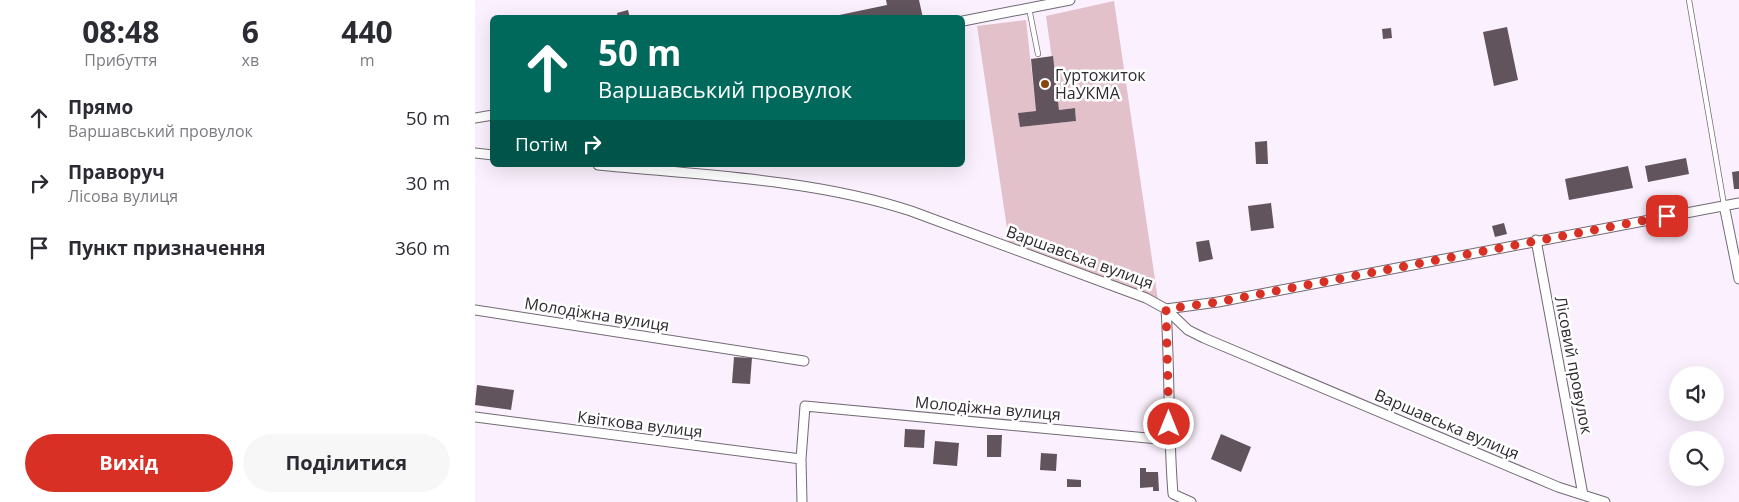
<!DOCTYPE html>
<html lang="uk">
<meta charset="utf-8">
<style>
:root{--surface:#fff;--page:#f7f7f7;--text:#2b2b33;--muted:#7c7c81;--accent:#d93025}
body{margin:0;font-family:"Open Sans",sans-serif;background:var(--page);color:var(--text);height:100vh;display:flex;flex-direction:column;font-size:19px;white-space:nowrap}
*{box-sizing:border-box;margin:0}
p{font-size:16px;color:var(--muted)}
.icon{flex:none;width:28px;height:28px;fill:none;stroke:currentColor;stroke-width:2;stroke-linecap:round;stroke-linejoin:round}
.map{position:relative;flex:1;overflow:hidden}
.side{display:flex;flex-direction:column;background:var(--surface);width:475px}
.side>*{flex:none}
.hud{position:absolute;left:15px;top:15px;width:475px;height:152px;border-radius:8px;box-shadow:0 5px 20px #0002;background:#00695c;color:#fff;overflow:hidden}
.buttons{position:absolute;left:1194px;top:366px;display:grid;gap:10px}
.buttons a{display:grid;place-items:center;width:55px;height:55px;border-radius:50%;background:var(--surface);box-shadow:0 5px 20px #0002;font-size:25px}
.pin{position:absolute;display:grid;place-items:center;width:42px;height:42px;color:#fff;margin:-21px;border-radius:10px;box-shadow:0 2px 8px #0006}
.me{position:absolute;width:55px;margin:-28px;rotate:0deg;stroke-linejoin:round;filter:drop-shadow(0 0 4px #0008)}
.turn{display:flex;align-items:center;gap:18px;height:105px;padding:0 25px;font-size:22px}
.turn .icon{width:65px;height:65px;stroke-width:2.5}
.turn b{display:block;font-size:35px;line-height:42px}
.then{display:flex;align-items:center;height:48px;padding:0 25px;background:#0003;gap:10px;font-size:19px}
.eta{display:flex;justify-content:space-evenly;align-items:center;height:85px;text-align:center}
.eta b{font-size:30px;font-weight:700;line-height:35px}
.primary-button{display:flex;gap:10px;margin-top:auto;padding:10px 25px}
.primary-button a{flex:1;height:58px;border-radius:30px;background:var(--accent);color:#fff;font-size:20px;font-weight:700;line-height:58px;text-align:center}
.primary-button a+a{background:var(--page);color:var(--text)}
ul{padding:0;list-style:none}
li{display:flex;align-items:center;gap:15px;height:65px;padding:0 25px}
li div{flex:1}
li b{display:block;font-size:19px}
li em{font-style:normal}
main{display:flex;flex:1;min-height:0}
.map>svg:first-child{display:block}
.green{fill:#e2c1cb}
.building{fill:#61545d}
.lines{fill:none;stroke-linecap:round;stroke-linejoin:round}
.service-casing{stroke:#726974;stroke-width:6}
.minor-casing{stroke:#726974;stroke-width:11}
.service{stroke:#fff;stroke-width:4.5}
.minor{stroke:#fff;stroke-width:9}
.route{stroke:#d93025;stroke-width:9;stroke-dasharray:0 16.2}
.poi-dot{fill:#86460e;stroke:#fff;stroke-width:2}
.labels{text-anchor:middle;stroke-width:5;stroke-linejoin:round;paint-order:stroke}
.poi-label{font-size:16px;fill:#2e2a2f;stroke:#fff;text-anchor:start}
.street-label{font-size:16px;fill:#2e2a2f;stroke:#fff}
</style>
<main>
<section class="side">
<div class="eta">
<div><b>08:48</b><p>Прибуття</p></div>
<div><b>6</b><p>хв</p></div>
<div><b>440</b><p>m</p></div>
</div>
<ul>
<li><svg class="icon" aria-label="ahead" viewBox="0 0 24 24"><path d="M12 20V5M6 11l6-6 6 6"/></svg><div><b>Прямо</b><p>Варшавський провулок</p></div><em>50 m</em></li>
<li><svg class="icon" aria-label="right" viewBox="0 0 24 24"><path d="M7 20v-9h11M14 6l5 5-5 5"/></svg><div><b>Праворуч</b><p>Лісова вулиця</p></div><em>30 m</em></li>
<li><svg class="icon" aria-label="arrive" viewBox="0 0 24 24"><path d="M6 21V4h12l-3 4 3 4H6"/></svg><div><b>Пункт призначення</b></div><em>360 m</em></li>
</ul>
<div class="primary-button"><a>Вихід</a><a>Поділитися</a></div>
</section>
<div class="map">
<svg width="1264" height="502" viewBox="0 0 1264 502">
<rect width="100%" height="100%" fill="#fbf0fd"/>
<!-- green -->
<path class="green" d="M 639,1 L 683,300 L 534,242 L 502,26 L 551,20 L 561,111 L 544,113 L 545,127 L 601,121 L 600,108 L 584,110 L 571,16 Z"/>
<!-- building -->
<path class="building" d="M 411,0 L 444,0 L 448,18 L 350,18 L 412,5 Z
M 153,10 L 155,18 L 143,18 L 142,13 Z
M 1032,27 L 1043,80 L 1019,86 L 1008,32 Z
M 916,28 L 917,38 L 908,39 L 907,29 Z
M 578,56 L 584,110 L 600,108 L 601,121 L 545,127 L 543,113 L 561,111 L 556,59 Z
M 792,141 L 793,164 L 781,164 L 780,142 Z
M 1211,158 L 1214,174 L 1173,182 L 1170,166 Z
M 1153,166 L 1158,188 L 1094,200 L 1090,179 Z
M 1264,171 L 1264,189 L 1259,189 L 1257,172 Z
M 796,203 L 799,228 L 776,231 L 773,206 Z
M 1029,223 L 1032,234 L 1020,237 L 1017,226 Z
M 734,240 L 738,259 L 724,262 L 721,242 Z
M 259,357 L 277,358 L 275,384 L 257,383 Z
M 2,385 L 39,390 L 36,410 L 0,405 Z
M 430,429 L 450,430 L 449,448 L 429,447 Z
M 746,434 L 776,447 L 766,472 L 736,459 Z
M 512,435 L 527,435 L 526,457 L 512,457 Z
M 460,441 L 484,443 L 482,466 L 458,464 Z
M 566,453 L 582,454 L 581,471 L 565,470 Z
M 665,468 L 671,468 L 671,472 L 683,472 L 684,491 L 678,491 L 678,487 L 665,488 Z
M 592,479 L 606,480 L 606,487 L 592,487 Z"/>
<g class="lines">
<defs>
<path id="service" d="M 1214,0 L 1249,205
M 554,8 L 563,54"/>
<path id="minor" d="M 488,21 L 595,0
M 0,118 L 18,115
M 0,153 L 18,155
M 123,165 C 225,175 339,179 436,211 L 671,298 L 691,309 L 713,330 L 729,338 L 1083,487 L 1130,502
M 1249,205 L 1264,279
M 1061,240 L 1108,495
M 0,310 L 329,361
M 0,417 L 326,459
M 327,502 L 326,459 L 330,406 L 694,440
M 716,502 L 698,494 C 693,432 695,371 691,309 L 743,302 L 1264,203"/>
</defs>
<!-- service casing -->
<use href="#service" class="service-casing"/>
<!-- minor casing -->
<use href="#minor" class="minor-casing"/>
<!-- service -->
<use href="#service" class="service"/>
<!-- minor -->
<use href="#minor" class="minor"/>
</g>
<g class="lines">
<!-- route -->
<path class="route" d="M 694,424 L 691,309 L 743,302 L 1192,216"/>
</g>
<!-- markers -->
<circle class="poi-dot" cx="570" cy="84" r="5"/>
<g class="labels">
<!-- poi labels -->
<g class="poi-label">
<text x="580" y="81">Гуртожиток<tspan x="580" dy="18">НаУКМА</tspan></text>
</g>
<!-- street labels -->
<g class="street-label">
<text transform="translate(605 257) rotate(20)" y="6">Варшавська вулиця</text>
<text transform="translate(122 314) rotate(9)" y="6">Молодіжна вулиця</text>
<text transform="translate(1099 365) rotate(79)" y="6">Лісовий провулок</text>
<text transform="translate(513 408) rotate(5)" y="6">Молодіжна вулиця</text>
<text transform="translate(165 424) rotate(7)" y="6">Квіткова вулиця</text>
<text transform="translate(972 424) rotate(23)" y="6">Варшавська вулиця</text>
</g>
</g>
</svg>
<div class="buttons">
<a><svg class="icon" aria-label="sound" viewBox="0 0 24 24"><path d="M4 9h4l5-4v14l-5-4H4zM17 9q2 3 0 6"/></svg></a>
<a><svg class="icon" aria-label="search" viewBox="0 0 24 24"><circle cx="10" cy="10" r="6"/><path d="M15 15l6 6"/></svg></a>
</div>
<div class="pin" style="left:1192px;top:216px;background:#d93025"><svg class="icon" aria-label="arrive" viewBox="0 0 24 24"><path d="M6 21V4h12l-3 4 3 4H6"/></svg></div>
<svg class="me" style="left:694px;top:424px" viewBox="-20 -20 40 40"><circle r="17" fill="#d93025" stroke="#fff" stroke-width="3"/><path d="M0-11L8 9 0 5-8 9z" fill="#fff"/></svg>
<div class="hud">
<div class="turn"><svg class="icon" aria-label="ahead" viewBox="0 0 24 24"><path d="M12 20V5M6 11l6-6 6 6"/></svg><div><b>50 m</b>Варшавський провулок</div></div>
<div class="then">Потім<svg class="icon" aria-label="right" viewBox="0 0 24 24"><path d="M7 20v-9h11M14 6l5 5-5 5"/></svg></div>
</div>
</div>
</main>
